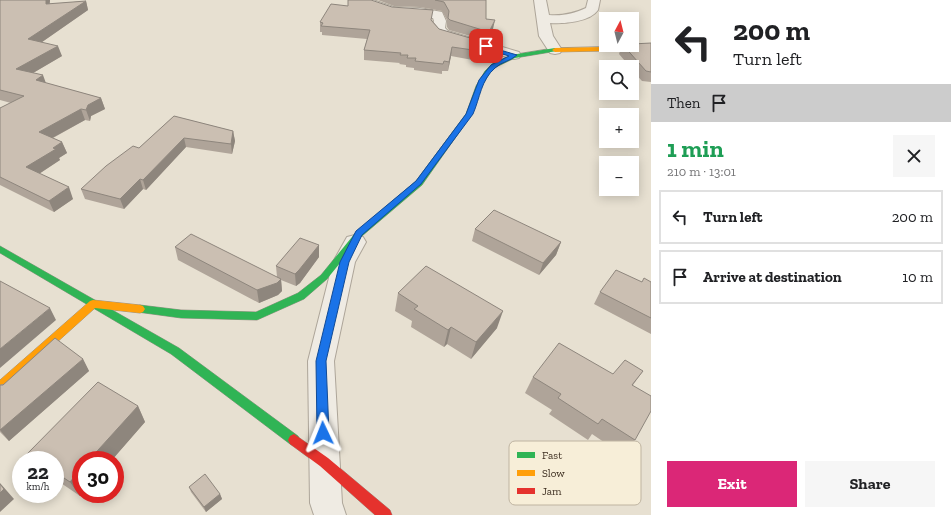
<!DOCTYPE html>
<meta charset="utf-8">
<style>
:root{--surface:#fff;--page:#f6f6f6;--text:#202124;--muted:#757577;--line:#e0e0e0;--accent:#db2777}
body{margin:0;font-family:"Zilla Slab",serif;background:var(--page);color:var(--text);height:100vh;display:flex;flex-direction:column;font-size:15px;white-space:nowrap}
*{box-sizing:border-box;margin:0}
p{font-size:13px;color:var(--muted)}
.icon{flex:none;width:22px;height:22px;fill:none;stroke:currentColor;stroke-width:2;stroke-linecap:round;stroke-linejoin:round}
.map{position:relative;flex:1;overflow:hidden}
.sheet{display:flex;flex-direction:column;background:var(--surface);width:300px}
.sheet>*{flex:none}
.hud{background:#fff;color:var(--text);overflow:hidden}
.needle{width:26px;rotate:7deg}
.buttons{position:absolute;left:599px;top:12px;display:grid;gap:8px}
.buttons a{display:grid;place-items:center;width:40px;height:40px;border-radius:0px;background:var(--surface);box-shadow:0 2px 10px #0003;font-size:20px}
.speed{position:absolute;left:12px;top:451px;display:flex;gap:8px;font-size:20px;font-weight:700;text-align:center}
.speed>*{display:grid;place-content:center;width:52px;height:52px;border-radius:50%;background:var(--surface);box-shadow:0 2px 10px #0003;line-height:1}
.speed small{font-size:10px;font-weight:400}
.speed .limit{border:6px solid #d22;background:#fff;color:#111}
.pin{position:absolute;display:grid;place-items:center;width:34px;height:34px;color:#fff;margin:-17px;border-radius:8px;box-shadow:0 2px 6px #0006}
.me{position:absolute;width:44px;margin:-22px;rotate:358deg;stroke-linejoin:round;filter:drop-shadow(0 0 3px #0008)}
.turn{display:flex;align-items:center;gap:14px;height:84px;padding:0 16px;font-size:18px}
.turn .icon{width:52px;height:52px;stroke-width:2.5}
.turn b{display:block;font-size:28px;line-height:34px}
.then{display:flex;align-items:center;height:38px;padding:0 16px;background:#0003;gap:8px;font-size:15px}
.round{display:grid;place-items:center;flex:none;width:42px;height:42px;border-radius:0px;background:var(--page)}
.headline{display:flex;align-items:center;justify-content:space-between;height:68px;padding:0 16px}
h1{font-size:24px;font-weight:800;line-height:30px;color:#1e9e55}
.button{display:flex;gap:8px;margin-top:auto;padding:8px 16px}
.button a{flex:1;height:46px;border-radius:0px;background:var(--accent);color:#fff;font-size:16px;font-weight:800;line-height:46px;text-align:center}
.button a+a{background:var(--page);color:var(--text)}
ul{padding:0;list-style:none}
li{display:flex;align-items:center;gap:12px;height:54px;margin:0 8px 6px;padding:0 8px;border:2px solid var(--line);border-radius:0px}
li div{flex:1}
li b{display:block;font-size:15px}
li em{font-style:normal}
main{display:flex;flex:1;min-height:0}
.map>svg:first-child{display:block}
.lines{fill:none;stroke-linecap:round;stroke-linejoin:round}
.street-casing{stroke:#ada599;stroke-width:2}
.fast-casing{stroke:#9c958a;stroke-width:1}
.slow-casing{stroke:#9c958a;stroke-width:1}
.jam-casing{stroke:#9c958a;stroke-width:1}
.street{fill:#efebe3;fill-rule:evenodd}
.fast{fill:#30b455;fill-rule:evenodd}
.slow{fill:#ff9f0a;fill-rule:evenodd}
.jam{fill:#e5322d;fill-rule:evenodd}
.wall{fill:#afa499}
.shaded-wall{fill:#8e867d}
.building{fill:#cbbfb2;stroke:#8e867d}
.route{fill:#1a73e8;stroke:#114b97}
.key{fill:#f7eed8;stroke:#bfb4a1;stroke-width:1}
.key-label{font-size:11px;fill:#3d2e20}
</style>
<main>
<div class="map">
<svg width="651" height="515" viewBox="0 0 651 515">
<rect width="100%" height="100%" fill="#e7e0d1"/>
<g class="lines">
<defs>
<path id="street" d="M 356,0 L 373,0 L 394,7 L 420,8 L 442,12 L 446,21 L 445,28 L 448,31 L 519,52 L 521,55 L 519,58 L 514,59 L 438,37 L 431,28 L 434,21 L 433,18 L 392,15 L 358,3 Z
M 534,0 L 546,0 L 549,15 C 563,16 573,14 586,8 L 588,0 L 600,0 L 598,10 C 590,22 563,24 550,23 L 553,36 L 562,50 L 560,53 L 555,54 L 550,53 L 539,36 Z
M 355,235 L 363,237 L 366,242 L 355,262 L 334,361 L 342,503 L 346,515 L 314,515 L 310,503 L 308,361 L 333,262 L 347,237 Z"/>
<path id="fast" d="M 555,48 L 558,50 L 557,51 L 515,58 L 496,67 L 489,74 L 482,86 L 472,114 L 422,185 L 362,236 L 327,279 L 304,299 L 257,320 L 181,318 L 137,312 L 135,309 L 137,306 L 140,305 L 181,310 L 256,312 L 298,293 L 321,275 L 356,232 L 416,181 L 466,114 L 476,86 L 485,71 L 492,64 L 511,55 Z
M 0,246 L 179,348 L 298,436 L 300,440 L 298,444 L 294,446 L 290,444 L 171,354 L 0,253 Z"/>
<path id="slow" d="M 651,46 L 651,50 L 555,52 L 552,50 L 555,48 Z
M 93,300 L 140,305 L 143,306 L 145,309 L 143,312 L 140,313 L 95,308 L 4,390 L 0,392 L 0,380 L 90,301 Z"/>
<path id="jam" d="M 294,434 L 328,458 L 390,510 L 392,515 L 375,515 L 320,466 L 290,444 L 288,440 L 290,436 Z"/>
</defs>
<!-- street casing -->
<use href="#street" class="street-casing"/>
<!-- fast casing -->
<use href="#fast" class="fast-casing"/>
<!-- slow casing -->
<use href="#slow" class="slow-casing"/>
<!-- jam casing -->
<use href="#jam" class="jam-casing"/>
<!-- street -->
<use href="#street" class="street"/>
<!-- fast -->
<use href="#fast" class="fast"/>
<!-- slow -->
<use href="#slow" class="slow"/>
<!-- jam -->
<use href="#jam" class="jam"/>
</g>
<!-- wall -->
<path class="wall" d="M 0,0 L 50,0 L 49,4 L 86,1 L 88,10 L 42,42 L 62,56 L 33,73 L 46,83 L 101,98 L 105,109 L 91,116 L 90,121 L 85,120 L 53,138 L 62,142 L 67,153 L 59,158 L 60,160 L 39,174 L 73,199 L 54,212 L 0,185 L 0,108 L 11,103 L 0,100 Z
M 378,0 L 486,0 L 486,19 L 493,29 L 488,41 L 449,30 L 447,27 L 447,20 L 442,11 L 420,7 L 394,6 Z
M 432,20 L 439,29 L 484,42 L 482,51 L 478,61 L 451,56 L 448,71 L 442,71 L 442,74 L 414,70 L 414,68 L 406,67 L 406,65 L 399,64 L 400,63 L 364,60 L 364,50 L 367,39 L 322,35 L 322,32 L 320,32 L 320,22 Z
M 651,43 L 651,82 L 642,81 L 632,70 L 632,67 L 630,67 L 619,54 L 622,45 L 632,45 Z
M 174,116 L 233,131 L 235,141 L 232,154 L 186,147 L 146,190 L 143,189 L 124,209 L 85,199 L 81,189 L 139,148 Z
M 475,229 L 561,242 L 556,255 L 539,275 L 472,241 Z
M 319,245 L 319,257 L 300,283 L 296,286 L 281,280 L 282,291 L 278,295 L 259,303 L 178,260 L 175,247 L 277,277 L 276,266 Z
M 642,282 L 651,282 L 651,334 L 594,304 L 600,292 Z
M 398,293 L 497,328 L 471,359 L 447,344 L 444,347 L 411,327 L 412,321 L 395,311 Z
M 83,359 L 89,371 L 9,441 L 0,432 L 0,385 Z
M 643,371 L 633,385 L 635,440 L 623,455 L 592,434 L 588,440 L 549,414 L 552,410 L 525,393 L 533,377 L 613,374 Z
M 138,406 L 145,422 L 80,496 L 55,479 L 55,460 L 32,460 L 27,454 Z
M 189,487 L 220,494 L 222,499 L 206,512 L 191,492 Z"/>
<!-- shaded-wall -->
<path class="shaded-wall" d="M 46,0 L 50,0 L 49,14 L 46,4 Z
M 86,1 L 88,10 L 32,49 L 28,39 Z
M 495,20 L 493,29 L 488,41 L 489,32 Z
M 484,42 L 482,51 L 478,61 L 480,51 Z
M 58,46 L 62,56 L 21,80 L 16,69 Z
M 452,47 L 451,56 L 448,71 L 449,62 Z
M 43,75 L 47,86 L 36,80 Z
M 101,98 L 105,109 L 91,116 L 90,121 L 86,110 L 88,105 Z
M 81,109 L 85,120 L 43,143 L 39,132 Z
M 233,131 L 235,141 L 232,154 L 231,144 Z
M 184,138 L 186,147 L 146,190 L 143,180 Z
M 62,142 L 67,153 L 59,158 L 60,160 L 31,179 L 26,167 L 53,148 Z
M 140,179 L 143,189 L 124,209 L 120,199 Z
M 69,187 L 73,199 L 54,212 L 49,201 Z
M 561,242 L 556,255 L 539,275 L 543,263 Z
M 319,245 L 319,257 L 300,283 L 296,286 L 295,274 Z
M 281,279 L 282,291 L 278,295 L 259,303 L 257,290 Z
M 50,308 L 56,320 L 0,368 L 0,349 Z
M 503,311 L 497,328 L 471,359 L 476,342 Z
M 451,327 L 447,344 L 444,347 L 448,330 Z
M 83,359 L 89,371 L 9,441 L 0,430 Z
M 138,406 L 145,422 L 112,460 L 89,460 Z
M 81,469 L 81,494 L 82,494 L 80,496 L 70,482 Z
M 0,483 L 14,499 L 0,512 Z
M 220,494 L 222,499 L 206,512 L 204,507 Z"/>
<!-- building -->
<path class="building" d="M 0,0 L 46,0 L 46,4 L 86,1 L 28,39 L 58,46 L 16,69 L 43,75 L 36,80 L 101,98 L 88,105 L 86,110 L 81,109 L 39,132 L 62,142 L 53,148 L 56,149 L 26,167 L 69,187 L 49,201 L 0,177 L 0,108 L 24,96 L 0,90 Z
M 348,0 L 371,0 L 392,7 L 433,10 L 431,20 L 439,29 L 484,42 L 480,51 L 452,47 L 449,62 L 444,61 L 443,64 L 415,61 L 416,58 L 407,58 L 408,55 L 400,55 L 401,53 L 364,50 L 370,30 L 321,26 L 323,23 L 320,22 L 331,4 L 348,6 Z
M 435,0 L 486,0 L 486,19 L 495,20 L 489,32 L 450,20 L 448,18 L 449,11 L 444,2 Z
M 651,43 L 651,72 L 646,71 L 623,45 L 632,45 L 632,44 Z
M 174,116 L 233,131 L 231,144 L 184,138 L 143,180 L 140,179 L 120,199 L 81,189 L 106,166 L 133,146 L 139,148 Z
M 494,210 L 561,242 L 543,263 L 475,229 Z
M 191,234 L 281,279 L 277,283 L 257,290 L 175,247 Z
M 300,238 L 319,245 L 299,270 L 295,274 L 276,266 Z
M 426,266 L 503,311 L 476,342 L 451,327 L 448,330 L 414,309 L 418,306 L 398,293 Z
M 616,270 L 642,282 L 644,278 L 651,282 L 651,318 L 600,292 Z
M 0,281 L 50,308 L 0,349 Z
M 55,338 L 83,359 L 0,430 L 0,385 L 3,385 Z
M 559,343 L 613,374 L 625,360 L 643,371 L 632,385 L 651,396 L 651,411 L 635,440 L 602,419 L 598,424 L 558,398 L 561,394 L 533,377 Z
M 98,382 L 138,406 L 89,460 L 81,460 L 81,469 L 70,482 L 55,472 L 55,460 L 37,460 L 27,454 Z
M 205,474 L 220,494 L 204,507 L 189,487 Z
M 0,484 L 4,489 L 0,493 Z"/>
<!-- route -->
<path class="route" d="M 483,45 L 517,55 C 511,61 501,62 495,68 C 481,80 480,98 473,114 L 421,184 L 362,235 L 349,262 L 326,361 L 329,433 L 327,437 L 323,439 L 319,437 L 317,433 L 316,361 L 340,262 L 356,231 L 416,181 L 466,114 L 479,80 L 491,65 L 509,56 L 483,48 Z"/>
<!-- legend -->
<rect x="509" y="441" width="132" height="64" rx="6" class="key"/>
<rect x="517" y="452" width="18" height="6" fill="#30b455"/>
<rect x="517" y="470" width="18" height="6" fill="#ff9f0a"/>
<rect x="517" y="488" width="18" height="6" fill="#e5322d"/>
<g class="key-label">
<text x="542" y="459">Fast</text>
<text x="542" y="477">Slow</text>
<text x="542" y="495">Jam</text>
</g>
</svg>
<div class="buttons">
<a><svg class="needle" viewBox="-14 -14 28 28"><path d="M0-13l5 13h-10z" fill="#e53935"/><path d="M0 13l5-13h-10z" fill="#757577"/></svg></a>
<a><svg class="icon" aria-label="search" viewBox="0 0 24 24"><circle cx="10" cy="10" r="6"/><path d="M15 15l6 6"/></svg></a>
<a>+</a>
<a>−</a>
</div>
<div class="speed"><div>22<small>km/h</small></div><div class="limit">30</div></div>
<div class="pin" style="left:486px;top:46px;background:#d93025"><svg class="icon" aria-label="arrive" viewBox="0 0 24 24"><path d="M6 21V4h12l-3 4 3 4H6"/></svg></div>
<svg class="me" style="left:323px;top:433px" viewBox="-20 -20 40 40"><path d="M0-17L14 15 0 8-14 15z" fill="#1a73e8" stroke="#fff" stroke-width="4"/></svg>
</div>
<section class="sheet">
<div class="hud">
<div class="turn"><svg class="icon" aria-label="left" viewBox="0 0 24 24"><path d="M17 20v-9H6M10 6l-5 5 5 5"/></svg><div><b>200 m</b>Turn left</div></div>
<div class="then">Then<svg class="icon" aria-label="arrive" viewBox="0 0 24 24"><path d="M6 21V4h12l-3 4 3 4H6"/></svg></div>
</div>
<div class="headline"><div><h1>1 min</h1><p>210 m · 13:01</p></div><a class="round"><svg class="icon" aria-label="close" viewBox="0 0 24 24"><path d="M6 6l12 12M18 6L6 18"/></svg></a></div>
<ul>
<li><svg class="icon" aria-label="left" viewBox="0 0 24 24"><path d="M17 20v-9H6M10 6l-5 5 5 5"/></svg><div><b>Turn left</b></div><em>200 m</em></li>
<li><svg class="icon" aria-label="arrive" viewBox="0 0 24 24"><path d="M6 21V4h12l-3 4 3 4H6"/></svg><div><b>Arrive at destination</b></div><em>10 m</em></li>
</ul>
<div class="button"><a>Exit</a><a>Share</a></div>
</section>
</main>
